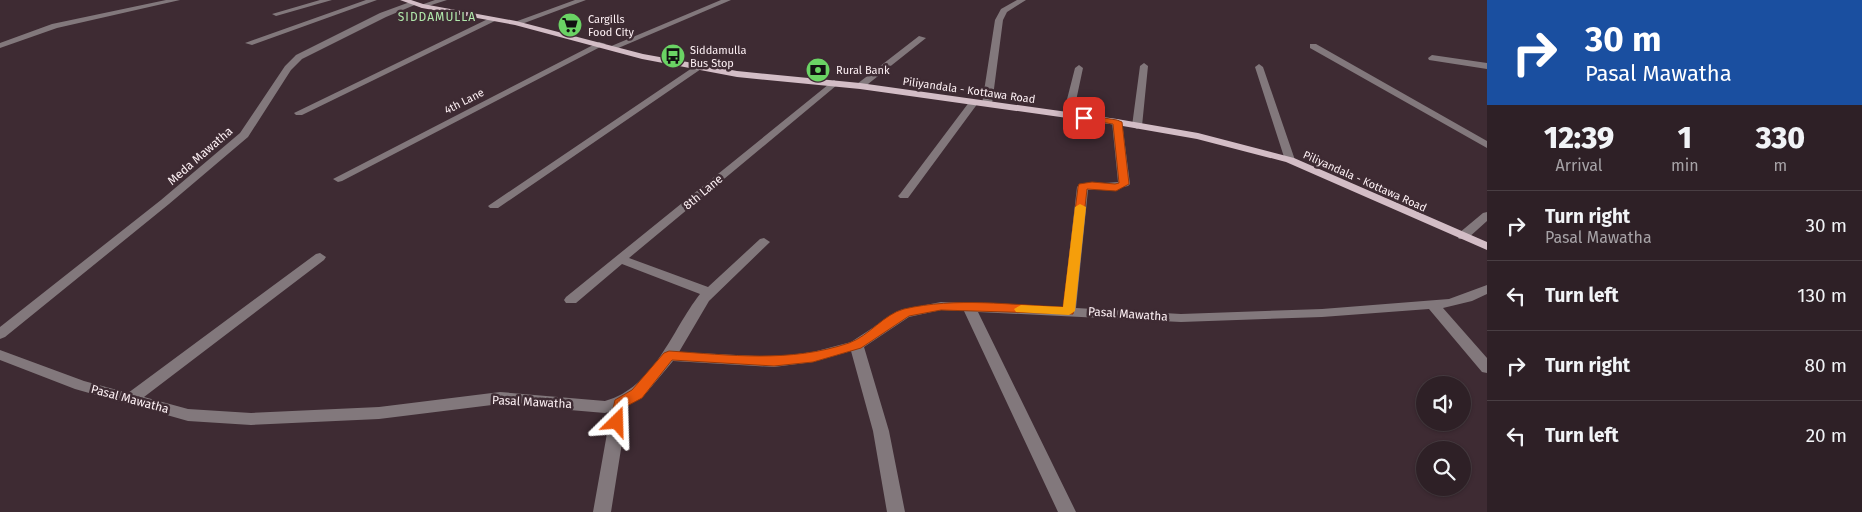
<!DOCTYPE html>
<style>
:root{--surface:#2e2026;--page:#36282e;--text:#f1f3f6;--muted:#a7a3a7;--line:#493e43}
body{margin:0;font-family:"Fira Sans",sans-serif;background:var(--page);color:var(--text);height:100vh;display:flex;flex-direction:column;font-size:19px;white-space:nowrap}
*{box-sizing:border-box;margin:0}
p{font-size:16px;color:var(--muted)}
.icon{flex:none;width:28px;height:28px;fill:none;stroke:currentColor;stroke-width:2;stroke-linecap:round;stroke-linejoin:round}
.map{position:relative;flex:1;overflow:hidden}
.drawer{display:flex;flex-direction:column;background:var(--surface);width:375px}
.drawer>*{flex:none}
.banner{background:#1a4fa0;color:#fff;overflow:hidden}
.buttons{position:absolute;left:1416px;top:376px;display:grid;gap:10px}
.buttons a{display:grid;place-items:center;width:55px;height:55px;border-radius:50%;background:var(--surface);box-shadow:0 1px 4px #0004,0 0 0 1px var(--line);font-size:25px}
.pin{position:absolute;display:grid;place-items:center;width:42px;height:42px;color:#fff;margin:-21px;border-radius:10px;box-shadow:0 2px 8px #0006}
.me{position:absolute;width:55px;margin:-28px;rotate:22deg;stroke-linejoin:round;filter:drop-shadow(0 0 4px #0008)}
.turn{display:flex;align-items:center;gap:18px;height:105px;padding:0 15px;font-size:22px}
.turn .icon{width:65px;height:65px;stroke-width:2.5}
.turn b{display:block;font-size:35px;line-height:42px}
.eta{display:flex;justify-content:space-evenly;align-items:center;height:85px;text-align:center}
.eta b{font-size:30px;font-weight:800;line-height:35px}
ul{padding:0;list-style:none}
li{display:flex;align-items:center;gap:15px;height:70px;padding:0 15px;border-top:1px solid var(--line)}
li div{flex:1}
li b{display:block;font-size:19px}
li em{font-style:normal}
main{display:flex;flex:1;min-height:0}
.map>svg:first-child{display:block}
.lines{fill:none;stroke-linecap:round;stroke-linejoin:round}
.minor{fill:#82787c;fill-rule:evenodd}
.major{fill:#d3bdc6;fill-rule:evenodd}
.route{fill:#ea580c;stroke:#983908}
.slow{fill:#f59e0b}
.labels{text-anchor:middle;stroke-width:5;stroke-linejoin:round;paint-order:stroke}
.far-poi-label{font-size:11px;fill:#fdf0f4;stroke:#3e2b33;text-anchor:start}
.far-street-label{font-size:11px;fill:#fdf0f4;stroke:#3e2b33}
.far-quarter-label{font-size:12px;letter-spacing:1px;fill:#b1e9ac;stroke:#3e2b33}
.street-label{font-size:12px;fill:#fdf0f4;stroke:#3e2b33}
</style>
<main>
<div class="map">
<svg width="1487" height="512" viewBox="0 0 1487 512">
<rect width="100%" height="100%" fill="#3e2b33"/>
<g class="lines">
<!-- minor -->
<path class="minor" d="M 166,0 L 180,0 L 57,28 L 0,48 L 0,43 L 52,24 Z
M 320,0 L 332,0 L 276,16 L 272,14 Z
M 366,0 L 377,0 L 252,45 L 245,43 Z
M 435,0 L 447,0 L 422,8 L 418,6 Z
M 575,0 L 586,0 L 519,25 L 512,23 Z
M 721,0 L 731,0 L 616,49 L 609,47 Z
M 1017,0 L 1026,0 L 1007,12 L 1003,20 L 992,104 L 990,106 L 984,106 L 982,104 L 995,20 L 1001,9 Z
M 410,2 L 417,4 L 386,17 L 302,59 L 291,70 L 248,137 L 169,204 L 5,337 L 0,339 L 0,327 L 161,200 L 240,133 L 285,66 L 296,55 L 380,13 Z
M 492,17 L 499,19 L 302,115 L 296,115 L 294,113 Z
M 919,36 L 926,38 L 863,88 L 857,88 L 857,84 Z
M 599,42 L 606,44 L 342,181 L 338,182 L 333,179 Z
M 1310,44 L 1316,44 L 1487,141 L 1487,148 L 1310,48 Z
M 1432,55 L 1487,63 L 1487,69 L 1429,60 L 1428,58 Z
M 1144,63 L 1148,66 L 1142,126 L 1137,129 L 1132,126 L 1140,66 Z
M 698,64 L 702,67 L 701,69 L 498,208 L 490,208 L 488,206 Z
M 1259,64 L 1263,67 L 1295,160 L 1294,162 L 1290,163 L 1285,160 L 1255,67 Z
M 1079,65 L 1083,68 L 1073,115 L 1068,118 L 1063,115 L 1075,68 Z
M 834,80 L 838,83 L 837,85 L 629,258 L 708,287 L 760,239 L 764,238 L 770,242 L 709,301 L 679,352 L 774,357 L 813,352 L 851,342 L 900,310 L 941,302 L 1063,308 L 1077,187 L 1079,185 L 1118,182 L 1112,122 L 1117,119 L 1122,122 L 1130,184 L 1128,186 L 1114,189 L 1088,190 L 1076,308 L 1181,314 L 1322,309 L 1449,299 L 1487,285 L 1487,294 L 1472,301 L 1443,308 L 1487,358 L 1487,373 L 1482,372 L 1429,309 L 1322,317 L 1181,322 L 978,312 L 1076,512 L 1058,512 L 964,311 L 941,310 L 909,317 L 864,347 L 889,431 L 905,512 L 887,512 L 873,431 L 851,351 L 813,362 L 774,367 L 673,361 L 647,392 L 628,405 L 611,512 L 593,512 L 611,411 L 605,413 L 500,404 L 379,419 L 251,425 L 188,421 L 75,389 L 0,360 L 0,350 L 84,381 L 128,393 L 316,254 L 320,253 L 326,257 L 324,260 L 144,397 L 188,409 L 251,413 L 379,407 L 500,392 L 605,401 C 655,387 671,331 700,294 L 622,264 L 576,303 L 566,303 L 564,300 L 566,297 Z
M 973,100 L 978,103 L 908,198 L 900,198 L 898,196 L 900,194 L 970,101 Z
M 1487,212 L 1487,221 L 1467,239 L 1459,239 L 1457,236 L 1459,233 L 1483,213 Z"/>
<!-- major -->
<path class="major" d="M 400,0 L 411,0 L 423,4 L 516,21 L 643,54 L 737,71 L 860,83 L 1117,119 L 1198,133 L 1294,158 L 1487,242 L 1487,250 L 1286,162 L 1197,139 L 1117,125 L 860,89 L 737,77 L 642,59 L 515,25 L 422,8 Z"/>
</g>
<!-- route -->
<path class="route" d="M 1084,115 L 1117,120 L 1122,122 L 1129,184 L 1116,191 L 1087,189 L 1073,314 L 941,310 L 909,316 L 861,348 L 813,362 L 774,366 L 672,360 L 642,398 L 627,406 L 622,426 L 617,427 L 612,426 L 610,422 L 615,400 L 632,390 L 664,353 L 669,351 C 730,355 790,363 849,343 C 869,336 884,314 904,309 C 956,297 1011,305 1063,307 L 1078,187 L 1079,184 L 1092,182 L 1115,184 L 1119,183 L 1113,124 L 1081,119 L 1081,116 Z"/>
<!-- slow -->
<path class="slow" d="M 1080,204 L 1086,207 L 1075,311 L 1069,315 L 1016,312 L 1014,309 L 1021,305 L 1063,307 L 1075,207 Z"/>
<!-- icons -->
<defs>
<symbol id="supermarket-disc" viewBox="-11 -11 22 22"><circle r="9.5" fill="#6ad364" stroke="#3e2b33"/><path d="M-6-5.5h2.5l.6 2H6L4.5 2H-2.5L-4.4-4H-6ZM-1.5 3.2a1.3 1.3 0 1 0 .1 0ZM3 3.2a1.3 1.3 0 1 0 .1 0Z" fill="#111"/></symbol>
<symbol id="bus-disc" viewBox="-11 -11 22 22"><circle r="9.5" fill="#6ad364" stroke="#3e2b33"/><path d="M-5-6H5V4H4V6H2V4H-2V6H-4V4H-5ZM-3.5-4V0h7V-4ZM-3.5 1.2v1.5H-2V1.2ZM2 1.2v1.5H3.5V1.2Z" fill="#111"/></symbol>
<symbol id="bank-disc" viewBox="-11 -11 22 22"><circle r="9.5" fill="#6ad364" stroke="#3e2b33"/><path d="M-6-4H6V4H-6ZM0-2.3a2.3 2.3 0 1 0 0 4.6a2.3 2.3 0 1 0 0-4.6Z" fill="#111"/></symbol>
</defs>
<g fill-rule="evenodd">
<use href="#supermarket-disc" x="556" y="11" width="28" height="28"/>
<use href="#bus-disc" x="659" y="42" width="28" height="28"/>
<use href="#bank-disc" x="804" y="56" width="28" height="28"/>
</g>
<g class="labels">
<!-- far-poi labels -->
<g class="far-poi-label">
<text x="588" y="23">Cargills<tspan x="588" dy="13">Food City</tspan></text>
<text x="690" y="54">Siddamulla<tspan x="690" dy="13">Bus Stop</tspan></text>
<text x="836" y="74">Rural Bank</text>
</g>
<!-- far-street labels -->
<g class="far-street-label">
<text transform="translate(969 90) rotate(8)" y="4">Piliyandala - Kottawa Road</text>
<text transform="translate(464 101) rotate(-27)" y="4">4th Lane</text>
<text transform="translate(1365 181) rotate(24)" y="4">Piliyandala - Kottawa Road</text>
</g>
<!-- far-quarter labels -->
<g class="far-quarter-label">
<text x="437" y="21">SIDDAMULLA</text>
</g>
<!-- street labels -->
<g class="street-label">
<text transform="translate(200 156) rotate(-41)" y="4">Meda Mawatha</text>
<text transform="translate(703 192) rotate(-40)" y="4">8th Lane</text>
<text transform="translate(1128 314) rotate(4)" y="4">Pasal Mawatha</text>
<text transform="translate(130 399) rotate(15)" y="4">Pasal Mawatha</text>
<text transform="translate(532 402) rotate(3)" y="4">Pasal Mawatha</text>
</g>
</g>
</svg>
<div class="buttons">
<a><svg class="icon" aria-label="sound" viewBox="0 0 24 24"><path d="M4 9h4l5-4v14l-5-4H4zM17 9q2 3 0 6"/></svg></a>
<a><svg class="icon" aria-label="search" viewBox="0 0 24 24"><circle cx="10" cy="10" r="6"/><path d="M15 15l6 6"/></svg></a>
</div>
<div class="pin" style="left:1084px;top:118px;background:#d93025"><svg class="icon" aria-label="arrive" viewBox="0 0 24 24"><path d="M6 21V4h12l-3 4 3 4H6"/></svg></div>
<svg class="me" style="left:617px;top:422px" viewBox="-20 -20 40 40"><path d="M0-17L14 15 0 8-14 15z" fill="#ea580c" stroke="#fff" stroke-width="4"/></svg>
</div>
<section class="drawer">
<div class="banner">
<div class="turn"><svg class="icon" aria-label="right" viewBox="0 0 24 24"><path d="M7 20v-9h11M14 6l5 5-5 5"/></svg><div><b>30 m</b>Pasal Mawatha</div></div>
</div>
<div class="eta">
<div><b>12:39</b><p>Arrival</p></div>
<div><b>1</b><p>min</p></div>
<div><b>330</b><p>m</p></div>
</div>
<ul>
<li><svg class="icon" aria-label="right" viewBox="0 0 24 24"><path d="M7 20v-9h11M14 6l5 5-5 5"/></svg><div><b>Turn right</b><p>Pasal Mawatha</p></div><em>30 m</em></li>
<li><svg class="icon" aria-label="left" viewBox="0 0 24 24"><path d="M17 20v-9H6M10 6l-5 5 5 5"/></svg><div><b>Turn left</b></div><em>130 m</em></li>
<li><svg class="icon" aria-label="right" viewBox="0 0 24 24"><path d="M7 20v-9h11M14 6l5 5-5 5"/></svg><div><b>Turn right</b></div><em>80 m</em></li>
<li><svg class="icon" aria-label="left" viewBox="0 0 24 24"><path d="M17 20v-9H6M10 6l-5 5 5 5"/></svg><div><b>Turn left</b></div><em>20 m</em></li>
</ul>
</section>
</main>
